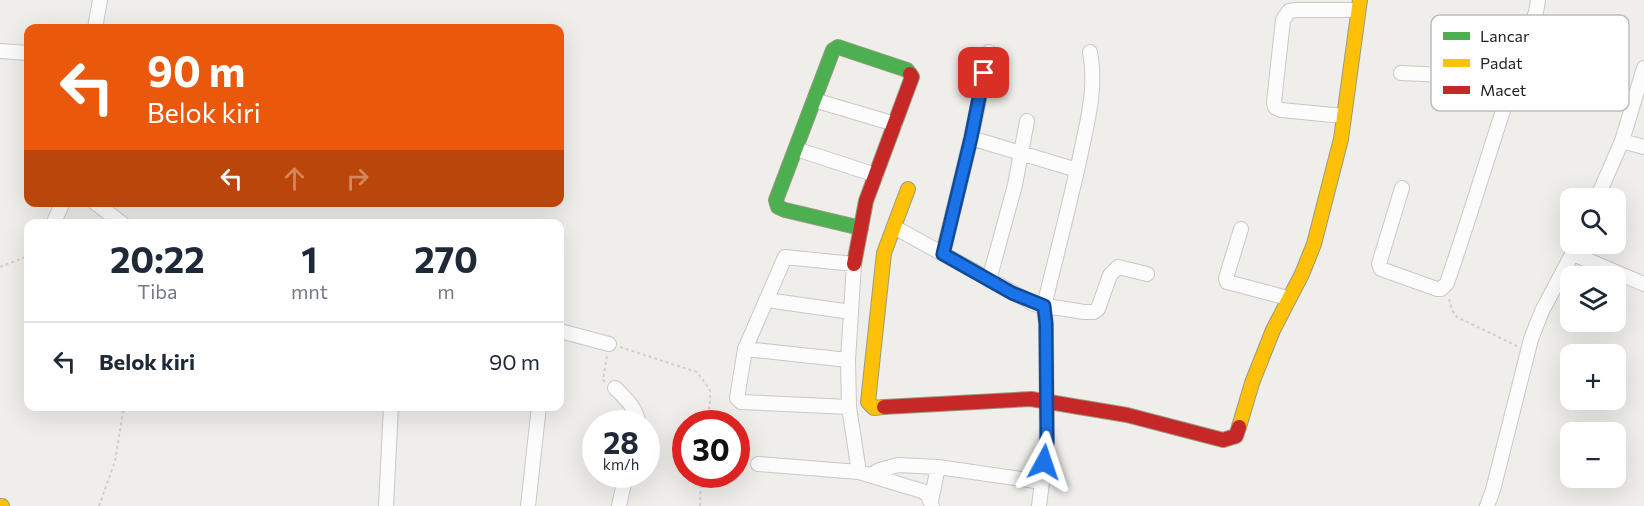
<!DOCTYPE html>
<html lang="id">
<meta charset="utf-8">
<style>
:root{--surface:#fff;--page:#f2f2f3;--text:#1f2937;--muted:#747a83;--line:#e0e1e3}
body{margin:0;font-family:Commissioner,sans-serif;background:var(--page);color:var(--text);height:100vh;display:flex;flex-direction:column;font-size:22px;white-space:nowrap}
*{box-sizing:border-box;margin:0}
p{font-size:20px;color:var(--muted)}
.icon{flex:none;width:33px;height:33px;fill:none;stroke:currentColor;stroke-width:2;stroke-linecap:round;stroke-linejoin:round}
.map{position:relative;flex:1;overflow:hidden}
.drawer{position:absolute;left:24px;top:219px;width:540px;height:192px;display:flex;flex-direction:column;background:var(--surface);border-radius:12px;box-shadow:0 6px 24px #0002}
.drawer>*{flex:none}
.hud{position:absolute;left:24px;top:24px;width:540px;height:183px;border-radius:12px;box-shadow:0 6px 24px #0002;background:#ea580c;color:#fff;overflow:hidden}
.controls{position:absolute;left:1560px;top:188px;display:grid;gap:12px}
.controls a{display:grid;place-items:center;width:66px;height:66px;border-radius:12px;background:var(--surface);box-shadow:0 6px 24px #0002;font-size:30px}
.speed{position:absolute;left:582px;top:410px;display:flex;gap:12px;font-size:30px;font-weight:700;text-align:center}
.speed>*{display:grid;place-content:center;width:78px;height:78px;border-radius:50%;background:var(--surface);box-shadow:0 6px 24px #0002;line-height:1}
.speed small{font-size:15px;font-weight:400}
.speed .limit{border:9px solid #d22;background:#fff;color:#111}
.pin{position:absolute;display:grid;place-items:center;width:51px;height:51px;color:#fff;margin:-26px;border-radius:12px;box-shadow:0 3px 9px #0006}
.me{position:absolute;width:66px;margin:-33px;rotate:5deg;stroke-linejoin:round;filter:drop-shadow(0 0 4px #0008)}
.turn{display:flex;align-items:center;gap:21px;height:126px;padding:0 24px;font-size:27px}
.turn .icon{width:78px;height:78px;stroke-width:2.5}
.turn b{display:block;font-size:42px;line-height:51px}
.lanes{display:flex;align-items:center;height:57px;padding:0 24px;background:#0003;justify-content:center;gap:30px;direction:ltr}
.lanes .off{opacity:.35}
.eta{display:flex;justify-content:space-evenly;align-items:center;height:102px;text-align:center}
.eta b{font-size:36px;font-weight:700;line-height:42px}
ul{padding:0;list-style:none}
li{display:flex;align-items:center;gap:18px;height:78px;padding:0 24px;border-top:2px solid var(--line)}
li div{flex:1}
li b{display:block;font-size:22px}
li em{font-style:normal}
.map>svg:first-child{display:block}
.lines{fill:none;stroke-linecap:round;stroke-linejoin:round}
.street-casing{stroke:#c9c8c6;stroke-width:16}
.fast-casing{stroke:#989b81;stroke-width:16}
.slow-casing{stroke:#989b81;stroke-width:16}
.jam-casing{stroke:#989b81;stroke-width:16}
.path{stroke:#d9cbc9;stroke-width:2;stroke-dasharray:3 3;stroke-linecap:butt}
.street{stroke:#fdfcfc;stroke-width:14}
.fast{stroke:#4caf50;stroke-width:14}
.slow{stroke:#ffc107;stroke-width:14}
.jam{stroke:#c62828;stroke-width:14}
.route-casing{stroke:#114b97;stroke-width:15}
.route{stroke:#1a73e8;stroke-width:10}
.key{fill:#fff;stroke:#bdbdbd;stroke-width:1.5}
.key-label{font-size:16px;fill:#222}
</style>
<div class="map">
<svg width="1644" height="506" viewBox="0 0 1644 506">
<rect width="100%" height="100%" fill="#f0eeea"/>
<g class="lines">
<defs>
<path id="street" d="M 95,28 L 100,0
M 0,51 L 28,53
M 1401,73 L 1513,78
M 814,100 L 895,124
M 1344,116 L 1281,110 L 1275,107 L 1274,102 L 1283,20 L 1289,11 L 1296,10 L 1358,10
M 971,138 L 989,52
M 1622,141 L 1644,147
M 796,149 L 876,175
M 1402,188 L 1379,264 L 1381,269 L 1437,289 L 1441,289 L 1447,283 C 1478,193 1504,102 1536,12 L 1538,0
M 1597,198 L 1622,141 L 1644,68
M 94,202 L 123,224
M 53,224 L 63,202
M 894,227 L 1034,304 L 1084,312 L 1094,312 L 1098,309 L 1110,275 L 1118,267 L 1147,274
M 1241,229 L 1226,278 L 1227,282 L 1288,298
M 943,253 L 971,138 L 1077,170
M 1573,254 L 1644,284
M 989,280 L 1015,185 L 1027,121
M 767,300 L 851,312
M 560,331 L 609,344
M 745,349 L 848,360
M 615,388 C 625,398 637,408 638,423
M 849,407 L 741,402 L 737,398 L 745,349 L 785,257 L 854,264 L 848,360 L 849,407 L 859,472 L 922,491 L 928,495 L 932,506
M 758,464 L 859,472
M 870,475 L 880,470 L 898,465 L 938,467 L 1042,482
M 931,501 L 938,467
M 386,506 L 391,406
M 528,506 L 539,406
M 619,506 L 626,474
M 1039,506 L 1047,442 L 1046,324 L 1044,306 C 1056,257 1069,207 1080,157 C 1087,123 1097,88 1090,52
M 1487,506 L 1493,490 L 1531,339 L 1542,311 L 1578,243"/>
<path id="fast" d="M 861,228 L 785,210 L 778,207 L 776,200 L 833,50 L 838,47 L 907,70 L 910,74"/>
<path id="slow" d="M 884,407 L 874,408 L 868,402 L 884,253 L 908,189
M 1239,427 L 1252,383 L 1273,330 L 1302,274 L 1314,244 L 1341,139 L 1360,0
M 0,506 L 2,506"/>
<path id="jam" d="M 854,264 L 866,201 L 912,77 L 910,74
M 884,407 L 1031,399 L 1127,415 L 1223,440 L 1236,436 L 1239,427"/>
</defs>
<!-- street casing -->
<use href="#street" class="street-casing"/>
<!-- fast casing -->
<use href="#fast" class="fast-casing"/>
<!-- slow casing -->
<use href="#slow" class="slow-casing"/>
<!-- jam casing -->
<use href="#jam" class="jam-casing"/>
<!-- path -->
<path class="path" d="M 0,267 L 28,256
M 1449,299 L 1452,310 L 1457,317 L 1517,346
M 620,347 L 697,372 L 710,390 L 710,402 L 707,423
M 605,382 L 603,380 L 607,356
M 99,506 L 115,461 L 124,406
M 700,506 L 701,474"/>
<!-- street -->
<use href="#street" class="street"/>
<!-- fast -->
<use href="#fast" class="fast"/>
<!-- slow -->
<use href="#slow" class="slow"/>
<!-- jam -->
<use href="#jam" class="jam"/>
</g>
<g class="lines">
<defs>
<path id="route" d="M 984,73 L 971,138 L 943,254 L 1012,293 L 1044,306 L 1046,324 L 1047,442 L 1044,462"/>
</defs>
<!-- route casing -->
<use href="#route" class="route-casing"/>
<!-- route -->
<use href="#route" class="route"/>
</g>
<!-- legend -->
<rect x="1431" y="15" width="198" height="96" rx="9" class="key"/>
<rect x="1443" y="32" width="27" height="8" fill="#4caf50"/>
<rect x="1443" y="59" width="27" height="8" fill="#ffc107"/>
<rect x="1443" y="86" width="27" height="8" fill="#c62828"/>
<g class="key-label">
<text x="1480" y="42">Lancar</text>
<text x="1480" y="69">Padat</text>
<text x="1480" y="96">Macet</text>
</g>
</svg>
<div class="controls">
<a><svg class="icon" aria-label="search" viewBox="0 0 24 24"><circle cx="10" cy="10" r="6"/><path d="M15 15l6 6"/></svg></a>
<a><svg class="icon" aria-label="layers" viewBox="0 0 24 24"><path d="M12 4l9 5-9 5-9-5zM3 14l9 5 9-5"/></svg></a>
<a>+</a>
<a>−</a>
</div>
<div class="speed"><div>28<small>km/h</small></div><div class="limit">30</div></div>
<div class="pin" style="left:984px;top:73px;background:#d93025"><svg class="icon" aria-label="arrive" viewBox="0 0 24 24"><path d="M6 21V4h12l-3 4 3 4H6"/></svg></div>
<svg class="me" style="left:1044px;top:462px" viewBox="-20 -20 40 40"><path d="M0-17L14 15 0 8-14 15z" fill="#1a73e8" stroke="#fff" stroke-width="4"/></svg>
<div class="hud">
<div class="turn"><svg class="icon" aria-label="left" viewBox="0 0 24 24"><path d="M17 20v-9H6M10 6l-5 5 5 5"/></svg><div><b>90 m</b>Belok kiri</div></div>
<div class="lanes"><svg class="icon" aria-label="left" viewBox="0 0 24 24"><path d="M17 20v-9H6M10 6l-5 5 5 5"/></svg><svg class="icon off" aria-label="ahead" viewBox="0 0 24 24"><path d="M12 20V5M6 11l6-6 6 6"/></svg><svg class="icon off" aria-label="right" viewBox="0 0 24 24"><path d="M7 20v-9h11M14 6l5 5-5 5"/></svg></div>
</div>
<section class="drawer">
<div class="eta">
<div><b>20:22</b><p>Tiba</p></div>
<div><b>1</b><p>mnt</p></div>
<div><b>270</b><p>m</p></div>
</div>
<ul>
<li><svg class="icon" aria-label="left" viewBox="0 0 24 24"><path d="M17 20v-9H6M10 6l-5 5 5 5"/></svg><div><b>Belok kiri</b></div><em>90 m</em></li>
</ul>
</section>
</div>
